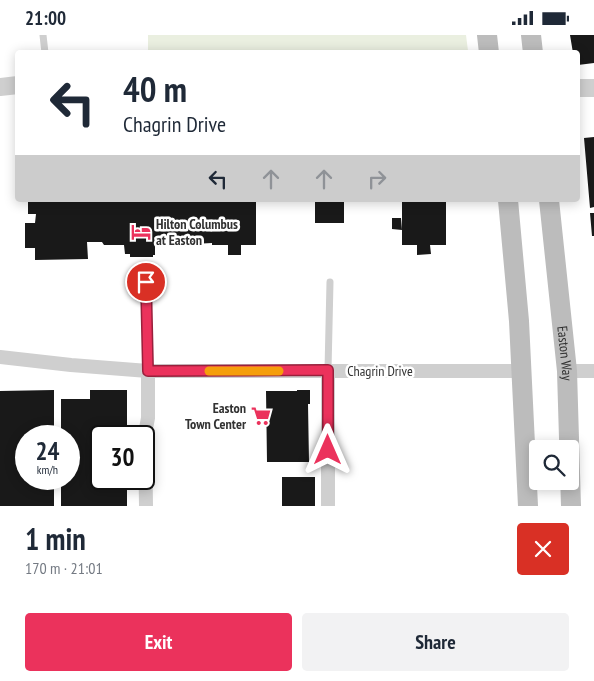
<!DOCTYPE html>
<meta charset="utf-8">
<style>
:root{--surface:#fff;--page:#f2f2f3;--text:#1f2937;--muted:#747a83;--accent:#eb325c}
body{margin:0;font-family:"PT Sans Narrow",sans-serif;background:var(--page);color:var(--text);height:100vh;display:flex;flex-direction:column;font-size:19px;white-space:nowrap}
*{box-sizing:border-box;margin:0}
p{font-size:16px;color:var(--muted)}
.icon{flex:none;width:28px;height:28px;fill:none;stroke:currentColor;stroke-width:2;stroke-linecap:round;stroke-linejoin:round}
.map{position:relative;height:471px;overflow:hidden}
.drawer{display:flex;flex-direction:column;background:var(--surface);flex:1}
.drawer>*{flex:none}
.top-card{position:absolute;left:15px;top:15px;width:565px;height:152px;border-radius:5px;box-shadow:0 2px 12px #0003;background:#fff;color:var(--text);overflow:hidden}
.controls{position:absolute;left:529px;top:405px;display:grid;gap:10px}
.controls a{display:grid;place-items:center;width:50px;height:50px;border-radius:5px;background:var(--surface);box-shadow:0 2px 12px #0003;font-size:25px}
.speed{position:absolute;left:15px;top:390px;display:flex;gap:10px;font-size:25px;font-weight:700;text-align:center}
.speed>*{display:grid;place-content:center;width:65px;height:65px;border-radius:50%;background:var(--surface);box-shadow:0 2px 12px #0003;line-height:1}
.speed small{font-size:12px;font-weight:400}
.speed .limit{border:2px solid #111;border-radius:8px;background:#fff;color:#111}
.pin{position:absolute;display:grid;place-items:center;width:42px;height:42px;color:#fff;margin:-21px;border:2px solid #fff;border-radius:50%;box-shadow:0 1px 5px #0007}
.me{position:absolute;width:55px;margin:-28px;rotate:0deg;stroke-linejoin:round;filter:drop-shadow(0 0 4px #0008)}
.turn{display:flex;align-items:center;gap:18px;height:105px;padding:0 25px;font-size:22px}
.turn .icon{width:65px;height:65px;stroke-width:2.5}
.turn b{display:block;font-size:35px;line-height:42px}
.lanes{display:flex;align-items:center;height:48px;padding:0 25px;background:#0003;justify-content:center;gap:25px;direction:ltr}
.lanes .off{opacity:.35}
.round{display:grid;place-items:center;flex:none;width:52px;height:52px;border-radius:5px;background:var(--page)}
.overview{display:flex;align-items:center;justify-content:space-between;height:85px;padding:0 25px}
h1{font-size:30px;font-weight:800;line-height:38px}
.action{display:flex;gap:10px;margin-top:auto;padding:10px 25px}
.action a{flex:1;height:58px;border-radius:5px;background:var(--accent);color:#fff;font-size:20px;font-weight:800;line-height:58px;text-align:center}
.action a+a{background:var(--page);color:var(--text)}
.status{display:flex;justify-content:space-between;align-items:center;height:35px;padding:0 25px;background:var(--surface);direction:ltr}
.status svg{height:14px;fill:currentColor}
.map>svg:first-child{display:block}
.green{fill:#eaefe0}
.building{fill:#191919}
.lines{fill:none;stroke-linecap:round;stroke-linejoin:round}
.path{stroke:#cfcfcf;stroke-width:2.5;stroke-dasharray:2.5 2.5;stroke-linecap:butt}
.service{stroke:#cfcfcf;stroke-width:7}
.minor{stroke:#cfcfcf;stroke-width:14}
.tertiary{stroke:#cfcfcf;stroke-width:18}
.secondary{stroke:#bcbcbc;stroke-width:20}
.route-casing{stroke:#99203c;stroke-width:12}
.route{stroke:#eb325c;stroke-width:9}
.slow{stroke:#f59e0b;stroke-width:9}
.labels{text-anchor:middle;stroke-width:5;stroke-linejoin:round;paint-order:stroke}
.poi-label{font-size:14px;font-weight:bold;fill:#323232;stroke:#fff;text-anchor:start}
.street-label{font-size:14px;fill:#323232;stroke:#fff}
</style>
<div class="status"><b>21:00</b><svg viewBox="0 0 49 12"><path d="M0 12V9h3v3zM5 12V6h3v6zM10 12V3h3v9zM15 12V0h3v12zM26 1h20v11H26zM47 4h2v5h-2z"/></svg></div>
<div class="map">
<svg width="594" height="471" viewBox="0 0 594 471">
<rect width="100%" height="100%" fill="#fff"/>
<!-- green -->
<path class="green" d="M 148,0 L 466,0 L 468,16 L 148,17 Z"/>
<!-- building -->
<path class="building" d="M 570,0 L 594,0 L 594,28 L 578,30 L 578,18 L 573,18 Z
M 594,102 L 594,172 L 590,173 L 584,103 Z
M 28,165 L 256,165 L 256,210 L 241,210 L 241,220 L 228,220 L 228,210 L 212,210 L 212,208 L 193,209 L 193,212 L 155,210 L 155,220 L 153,220 L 153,222 L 130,222 L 130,219 L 125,219 L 124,210 L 104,210 L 102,207 L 87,207 L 88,224 L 35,225 L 35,213 L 25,213 L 25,188 L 35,188 L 36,179 L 28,179 Z
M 315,165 L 344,165 L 344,188 L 315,188 Z
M 402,165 L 446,165 L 446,210 L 430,210 L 431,219 L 417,220 L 417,210 L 402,210 Z
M 590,178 L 594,178 L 594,201 L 592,201 Z
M 392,183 L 401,183 L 402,195 L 392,194 Z
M 54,355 L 54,401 L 26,401 L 26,444 L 54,444 L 54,471 L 0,471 L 0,356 Z
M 90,355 L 127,355 L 127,401 L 101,401 L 101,444 L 127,444 L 127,471 L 61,471 L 61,444 L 69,444 L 69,401 L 61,401 L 61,364 L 90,364 Z
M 297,355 L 310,355 L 310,369 L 308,369 L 309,427 L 267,427 L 266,356 L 297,356 Z
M 282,442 L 315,442 L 315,471 L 282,471 Z"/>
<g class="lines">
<!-- path -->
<path class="path" d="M 69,425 L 72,425"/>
<!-- service -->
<path class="service" d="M 43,0 L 45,18
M 146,247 L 148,336
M 328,335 L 330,247"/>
<!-- minor -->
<path class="minor" d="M 0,322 L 71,330 L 148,336 L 521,336
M 567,336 L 594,336
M 146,471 L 145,399 L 148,383 L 148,336
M 328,471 L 328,335"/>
<!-- tertiary -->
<path class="tertiary" d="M 0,52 L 18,50
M 578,53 L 594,53"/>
<!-- secondary -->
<g class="secondary">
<path d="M 487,0 L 489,18"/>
<path d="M 531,0 L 533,18"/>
<path d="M 508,165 L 519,286 L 528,471"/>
<path id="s1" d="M 549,165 L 567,336 L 571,471"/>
</g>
</g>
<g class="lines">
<defs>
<path id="route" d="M 146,247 L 148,336 L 328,335 L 328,415"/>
</defs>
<!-- route casing -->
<use href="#route" class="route-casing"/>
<!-- route -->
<use href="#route" class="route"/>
<!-- slow -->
<path class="slow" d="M 209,336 L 279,336"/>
</g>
<!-- icons -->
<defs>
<symbol id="hotel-bare" viewBox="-9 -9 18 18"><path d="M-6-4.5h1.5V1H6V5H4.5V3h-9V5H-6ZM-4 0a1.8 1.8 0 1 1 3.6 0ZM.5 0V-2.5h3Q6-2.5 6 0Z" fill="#eb325c" stroke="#fff" stroke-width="2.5" paint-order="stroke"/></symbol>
<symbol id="supermarket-bare" viewBox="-9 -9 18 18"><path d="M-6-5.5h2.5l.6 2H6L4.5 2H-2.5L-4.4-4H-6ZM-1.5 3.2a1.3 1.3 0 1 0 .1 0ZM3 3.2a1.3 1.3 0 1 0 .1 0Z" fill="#eb325c" stroke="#fff" stroke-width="2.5" paint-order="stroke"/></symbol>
</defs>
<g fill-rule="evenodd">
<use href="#hotel-bare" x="127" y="183" width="28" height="28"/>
<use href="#supermarket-bare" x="247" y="367" width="28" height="28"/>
</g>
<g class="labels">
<!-- poi labels -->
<g class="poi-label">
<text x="156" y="194">Hilton Columbus<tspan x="156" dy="16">at Easton</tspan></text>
<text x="246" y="378" text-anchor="end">Easton<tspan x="246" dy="16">Town Center</tspan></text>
</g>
<!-- street labels -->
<g class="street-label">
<text dy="5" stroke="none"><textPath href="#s1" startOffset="154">Easton Way</textPath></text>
<text x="380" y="341">Chagrin Drive</text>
</g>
</g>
</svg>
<div class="controls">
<a><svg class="icon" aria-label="search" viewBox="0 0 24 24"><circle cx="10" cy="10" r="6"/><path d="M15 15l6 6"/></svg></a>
</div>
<div class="speed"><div>24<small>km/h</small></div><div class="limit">30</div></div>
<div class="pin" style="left:146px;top:247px;background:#d93025"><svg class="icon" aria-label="arrive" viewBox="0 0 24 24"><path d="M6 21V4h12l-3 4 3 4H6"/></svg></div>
<svg class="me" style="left:328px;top:415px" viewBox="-20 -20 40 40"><path d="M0-17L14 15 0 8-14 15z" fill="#eb325c" stroke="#fff" stroke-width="4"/></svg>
<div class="top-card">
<div class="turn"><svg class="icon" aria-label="left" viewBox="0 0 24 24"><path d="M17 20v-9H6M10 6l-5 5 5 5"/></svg><div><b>40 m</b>Chagrin Drive</div></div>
<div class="lanes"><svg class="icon" aria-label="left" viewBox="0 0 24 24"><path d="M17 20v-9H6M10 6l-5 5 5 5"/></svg><svg class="icon off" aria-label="ahead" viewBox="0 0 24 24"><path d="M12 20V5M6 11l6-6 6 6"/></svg><svg class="icon off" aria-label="ahead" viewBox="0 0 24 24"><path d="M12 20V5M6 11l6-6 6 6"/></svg><svg class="icon off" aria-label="right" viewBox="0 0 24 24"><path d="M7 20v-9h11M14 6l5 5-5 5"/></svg></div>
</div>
</div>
<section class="drawer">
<div class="overview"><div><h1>1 min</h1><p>170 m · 21:01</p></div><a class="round" style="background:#d93025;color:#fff"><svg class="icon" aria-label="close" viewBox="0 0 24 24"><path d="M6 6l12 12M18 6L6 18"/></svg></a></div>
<div class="action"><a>Exit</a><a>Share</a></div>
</section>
